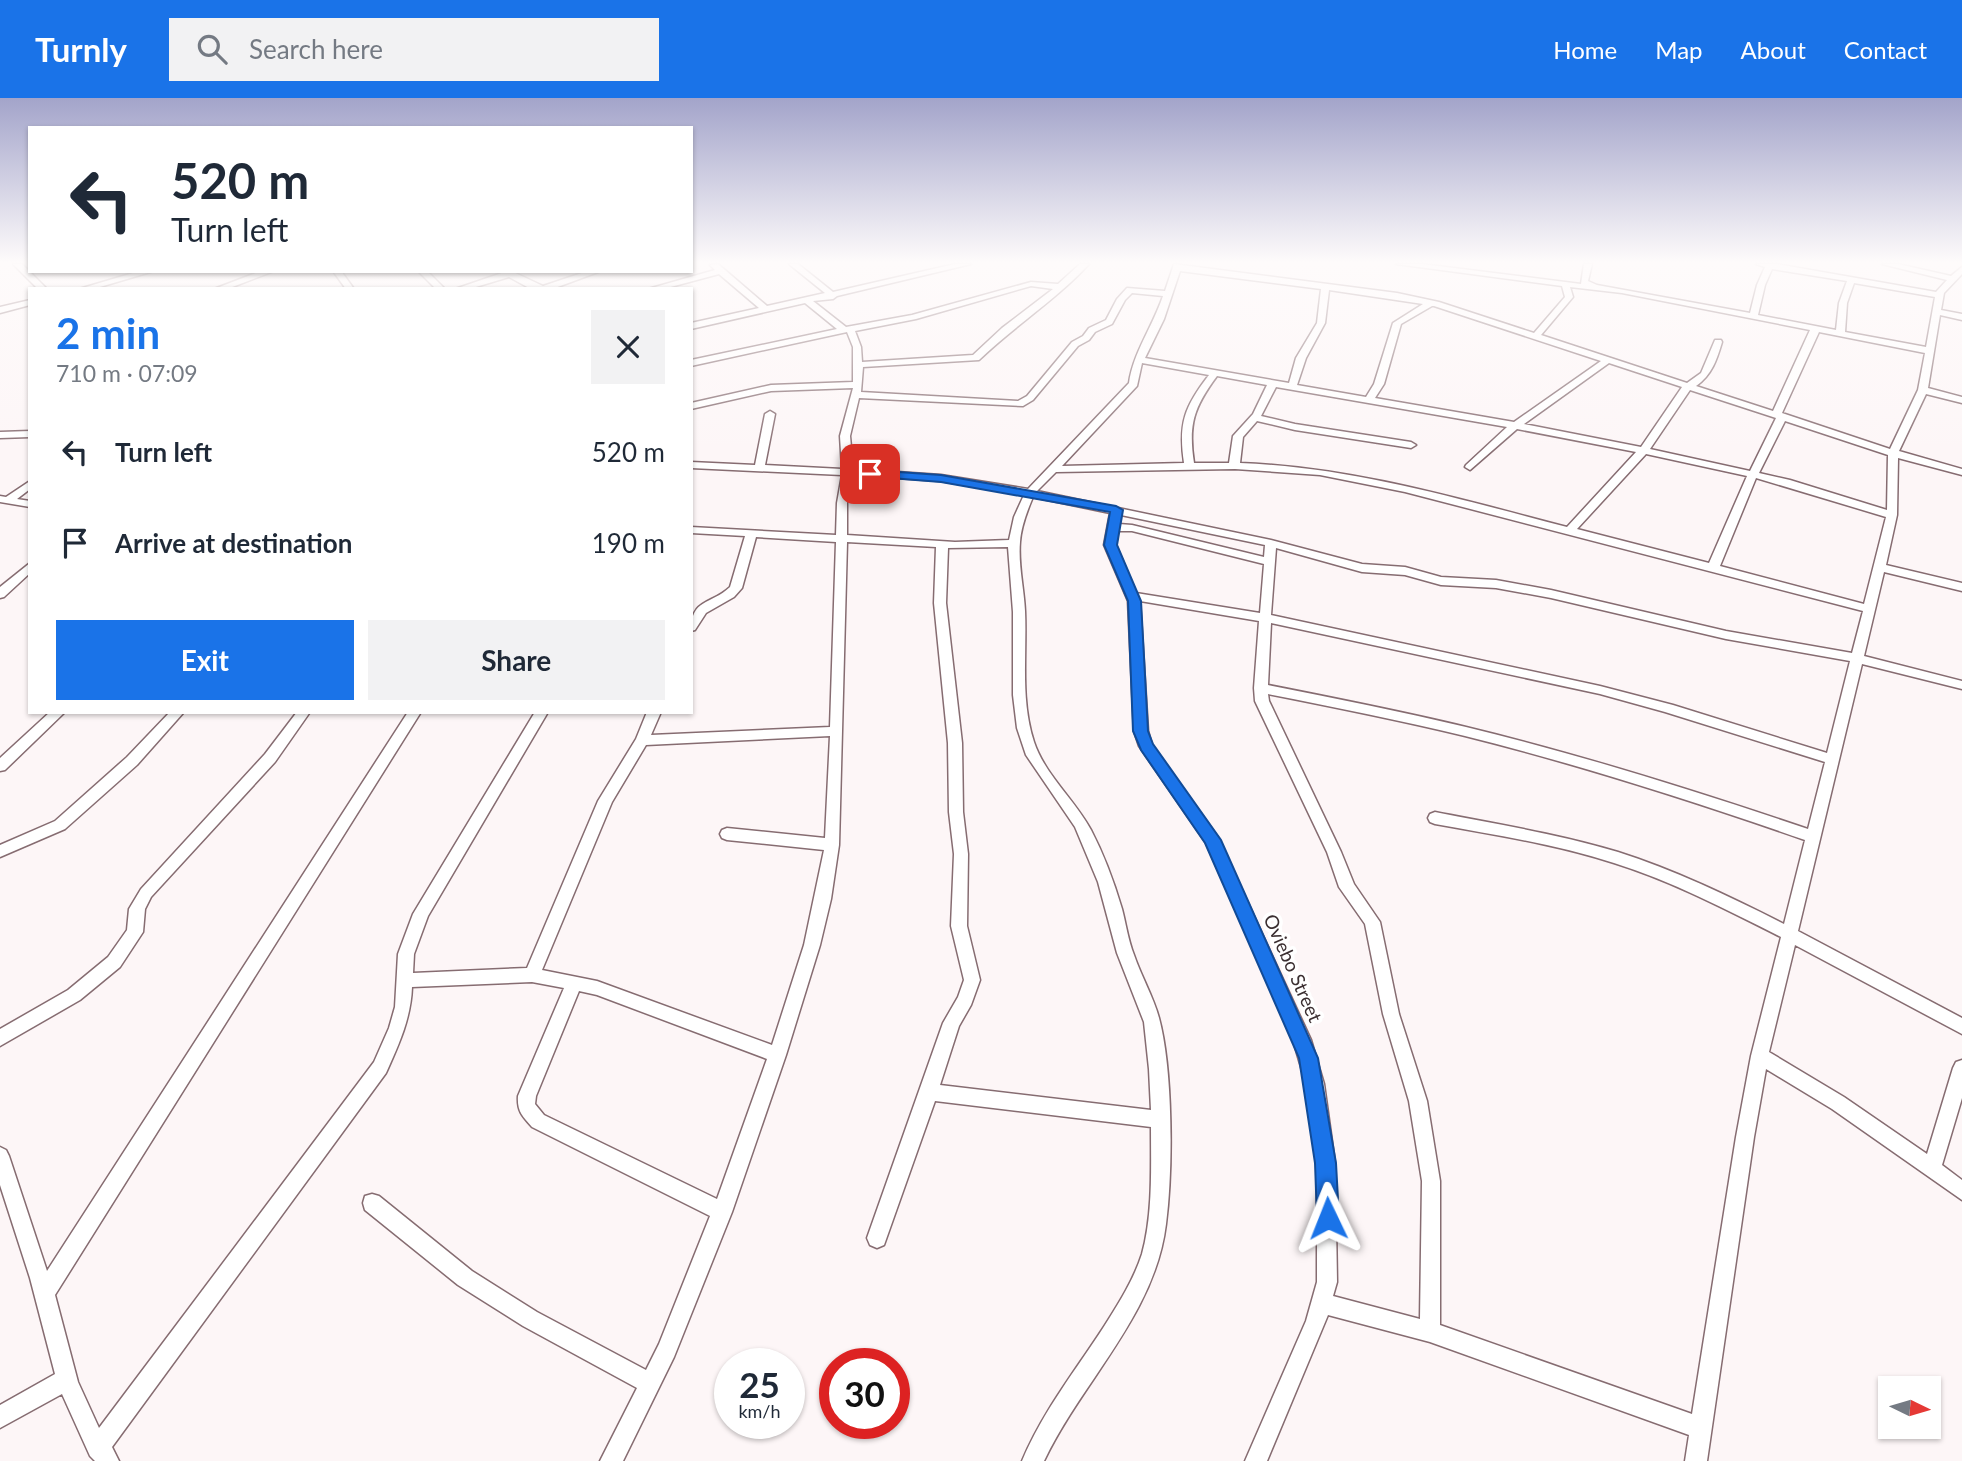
<!DOCTYPE html>
<meta charset="utf-8">
<style>
:root{--surface:#fff;--page:#f2f2f3;--text:#1f2937;--muted:#747a83;--accent:#1a73e8}
body{margin:0;font-family:Lato,sans-serif;background:var(--page);color:var(--text);height:100vh;display:flex;flex-direction:column;font-size:26px;white-space:nowrap}
*{box-sizing:border-box;margin:0}
p{font-size:23px;color:var(--muted)}
.icon{flex:none;width:38px;height:38px;fill:none;stroke:currentColor;stroke-width:2;stroke-linecap:round;stroke-linejoin:round}
.map{position:relative;flex:1;overflow:hidden}
.drawer{position:absolute;left:28px;top:189px;width:665px;height:427px;display:flex;flex-direction:column;background:var(--surface);border-radius:0px;box-shadow:0 2px 5px #0004}
.drawer>*{flex:none}
.banner{position:absolute;left:28px;top:28px;width:665px;height:147px;border-radius:0px;box-shadow:0 2px 5px #0004;background:#fff;color:var(--text);overflow:hidden}
.needle{width:46px;rotate:95deg}
.buttons{position:absolute;left:1878px;top:1278px;display:grid;gap:14px}
.buttons a{display:grid;place-items:center;width:63px;height:63px;border-radius:0px;background:var(--surface);box-shadow:0 2px 5px #0004;font-size:35px}
.speed{position:absolute;left:714px;top:1250px;display:flex;gap:14px;font-size:35px;font-weight:700;text-align:center}
.speed>*{display:grid;place-content:center;width:91px;height:91px;border-radius:50%;background:var(--surface);box-shadow:0 2px 5px #0004;line-height:1}
.speed small{font-size:18px;font-weight:400}
.speed .limit{border:10px solid #d22;background:#fff;color:#111}
.pin{position:absolute;display:grid;place-items:center;width:60px;height:60px;color:#fff;margin:-30px;border-radius:14px;box-shadow:0 4px 10px #0006}
.me{position:absolute;width:77px;margin:-38px;rotate:358deg;stroke-linejoin:round;filter:drop-shadow(0 0 5px #0008)}
.turn{display:flex;align-items:center;gap:24px;height:147px;padding:0 28px;font-size:32px}
.turn .icon{width:91px;height:91px;stroke-width:2.5}
.turn b{display:block;font-size:49px;line-height:60px}
.round{display:grid;place-items:center;flex:none;width:74px;height:74px;border-radius:0px;background:var(--page)}
.head{display:flex;align-items:center;justify-content:space-between;height:119px;padding:0 28px}
h1{font-size:42px;font-weight:700;line-height:52px;color:var(--accent)}
.primary-button{display:flex;gap:14px;margin-top:auto;padding:14px 28px}
.primary-button a{flex:1;height:80px;border-radius:0px;background:var(--accent);color:#fff;font-size:28px;font-weight:700;line-height:80px;text-align:center}
.primary-button a+a{background:var(--page);color:var(--text)}
ul{padding:0;list-style:none}
li{display:flex;align-items:center;gap:21px;height:91px;padding:0 28px}
li div{flex:1}
li b{display:block;font-size:26px}
li em{font-style:normal}
header{display:flex;align-items:center;gap:42px;box-sizing:border-box;height:98px;padding:0 35px;background:var(--accent);color:#fff}
header strong{font-size:33px}
nav{display:flex;gap:38px;margin-inline-start:auto;font-size:24px}
.search{width:490px;height:63px;background:var(--page);display:flex;align-items:center;gap:18px;box-sizing:border-box;padding:0 24px;border-radius:0px;color:var(--muted);font-size:26px}
.map>svg:first-child{display:block}
.lines{fill:none;stroke-linecap:round;stroke-linejoin:round}
.street-casing{stroke:#866c71;stroke-width:3}
.street{fill:#fff;fill-rule:evenodd}
.route{fill:#1a73e8;stroke:#114b97;stroke-width:2}
.labels{text-anchor:middle;stroke-width:7;stroke-linejoin:round;paint-order:stroke}
.street-label{font-size:19px;fill:#3b2f31;stroke:#fff}
</style>
<header>
<strong>Turnly</strong>
<div class="search"><svg class="icon" aria-label="search" viewBox="0 0 24 24"><circle cx="10" cy="10" r="6"/><path d="M15 15l6 6"/></svg>Search here</div>
<nav><a>Home</a><a>Map</a><a>About</a><a>Contact</a></nav>
</header>
<div class="map">
<svg width="1962" height="1363" viewBox="0 0 1962 1363">
<rect width="100%" height="100%" fill="#fdf6f7"/>
<g class="lines">
<defs>
<path id="street" d="M 13,166 L 22,166 L 47,191 L 38,191 Z
M 718,166 L 767,208 L 825,195 L 789,166 L 798,166 L 833,194 L 955,166 L 971,166 L 837,198 L 833,201 L 813,203 L 846,229 L 912,217 L 1031,184 L 1058,186 L 1080,166 L 1089,166 C 1056,202 1014,228 979,262 L 863,269 L 861,294 L 1018,303 L 1027,298 L 1072,244 L 1083,238 L 1089,230 L 1106,222 L 1117,201 L 1127,190 L 1165,193 L 1174,166 L 1397,195 L 1439,204 L 1534,235 L 1565,199 L 1562,188 L 1396,166 L 1422,166 L 1581,186 L 1584,166 L 1592,166 L 1588,183 L 1597,187 L 1750,215 L 1757,187 L 1765,169 L 1756,166 L 1776,166 L 1936,194 L 1947,182 L 1882,166 L 1898,166 L 1951,178 L 1962,169 L 1962,176 L 1944,195 L 1941,212 L 1962,216 L 1962,222 L 1940,217 L 1928,290 L 1962,299 L 1962,305 L 1926,296 L 1899,353 L 1962,371 L 1962,377 L 1898,360 L 1897,417 L 1886,467 L 1962,485 L 1962,493 L 1884,474 L 1864,558 L 1962,583 L 1962,591 L 1862,566 L 1798,833 L 1962,920 L 1962,936 L 1795,847 L 1769,954 L 1844,999 L 1927,1056 L 1953,970 L 1956,964 L 1962,962 L 1962,1000 L 1942,1067 L 1962,1082 L 1962,1102 L 1832,1011 L 1766,971 L 1754,1039 L 1707,1363 L 1685,1363 L 1689,1337 L 1430,1244 L 1328,1217 L 1267,1363 L 1245,1363 L 1306,1223 L 1317,1184 L 1317,1065 L 1306,986 L 1293,942 L 1206,745 L 1139,648 L 1134,633 L 1128,503 L 1104,447 L 1110,415 L 1033,399 C 1027,413 1021,429 1020,444 C 1018,467 1024,490 1025,513 C 1027,556 1020,601 1034,644 C 1045,677 1075,702 1091,732 C 1104,757 1114,784 1122,811 C 1126,826 1128,842 1134,857 C 1141,878 1153,898 1159,920 C 1173,972 1173,1072 1166,1126 C 1155,1217 1082,1283 1044,1363 L 1022,1363 C 1043,1313 1076,1272 1105,1227 C 1119,1205 1134,1181 1142,1156 C 1153,1116 1151,1070 1151,1029 L 935,1003 L 884,1147 L 877,1150 L 870,1147 L 867,1140 L 943,925 L 958,899 L 964,882 L 951,828 L 954,756 L 949,714 L 948,645 L 934,505 L 936,449 L 847,444 L 839,747 L 831,801 L 820,847 L 786,957 L 732,1114 L 674,1259 L 623,1363 L 600,1363 L 637,1290 L 523,1228 L 458,1187 L 365,1112 L 363,1105 L 365,1098 L 372,1096 L 379,1098 L 472,1173 L 537,1214 L 646,1272 L 659,1246 L 710,1118 L 532,1029 C 522,1018 517,1013 518,998 L 564,890 L 532,884 L 412,889 C 411,920 399,946 386,975 L 112,1349 L 119,1363 L 95,1363 L 90,1358 L 62,1296 L 0,1330 L 0,1307 L 55,1276 L 30,1180 L 0,1087 L 0,1049 L 6,1052 L 9,1058 L 47,1173 L 408,614 L 421,614 L 55,1197 L 78,1284 L 99,1330 L 374,964 L 389,930 L 395,909 L 398,856 L 413,816 L 535,614 L 548,614 L 428,818 L 414,856 L 413,875 L 527,870 L 598,703 L 636,641 L 647,614 L 661,614 L 651,637 L 830,629 L 836,444 L 756,439 L 742,490 L 734,499 L 706,515 L 695,532 L 691,533 C 691,500 711,507 730,489 L 745,438 L 691,435 L 691,429 L 836,437 L 837,405 L 842,377 L 691,370 L 691,364 L 755,367 L 765,316 L 770,313 L 775,316 L 765,367 L 842,371 L 840,338 L 853,290 L 771,293 L 691,311 L 691,305 L 771,287 L 853,284 L 853,249 L 847,234 L 691,268 L 691,262 L 837,231 L 805,205 L 691,231 L 691,225 L 759,210 L 719,176 L 663,191 L 648,191 L 715,172 L 710,167 ZM 1772,171 L 1847,183 L 1839,205 L 1836,232 L 1758,217 L 1765,187 ZM 1180,173 L 1321,191 L 1317,225 L 1296,260 L 1289,285 L 1145,260 L 1164,221 ZM 1854,185 L 1935,199 L 1926,249 L 1845,234 L 1847,205 ZM 1031,188 L 1053,191 L 1002,230 L 973,257 L 862,264 L 861,249 L 855,233 L 916,221 ZM 1570,189 L 1622,195 L 1810,232 L 1773,313 L 1696,288 C 1712,277 1717,261 1722,244 L 1721,242 L 1715,242 L 1701,275 L 1687,285 L 1541,237 L 1573,199 ZM 1329,192 L 1423,206 L 1393,225 L 1374,286 L 1366,299 L 1297,287 L 1306,260 L 1325,225 ZM 1132,195 L 1163,198 C 1153,228 1133,255 1129,285 L 1028,391 L 941,377 L 853,371 L 850,338 L 859,300 L 1023,308 L 1033,302 L 1078,248 L 1089,242 L 1095,234 L 1112,226 L 1125,202 ZM 1432,208 L 1434,208 L 1601,263 L 1514,324 L 1375,300 L 1384,286 L 1401,226 ZM 1819,234 L 1925,255 L 1918,292 L 1890,351 L 1782,315 ZM 1142,265 L 1209,277 C 1185,308 1178,325 1184,365 L 1062,368 L 1137,288 ZM 1609,265 L 1682,289 L 1641,349 L 1524,326 ZM 1217,278 L 1267,287 L 1253,316 L 1233,338 L 1229,365 L 1194,365 C 1188,326 1194,309 1217,278 ZM 1276,289 L 1507,329 L 1466,367 L 1465,369 L 1470,372 L 1517,331 L 1636,354 L 1567,429 C 1459,401 1352,369 1240,365 L 1243,339 L 1257,323 L 1295,332 L 1411,350 L 1416,347 L 1411,344 L 1295,326 L 1261,318 ZM 1690,292 L 1776,320 L 1750,373 L 1650,351 ZM 1785,323 L 1888,357 L 1887,412 L 1790,382 L 1759,375 ZM 1646,356 L 1747,378 L 1709,465 L 1577,431 ZM 1235,371 L 1320,377 L 1405,394 L 1863,513 L 1852,555 L 1726,533 L 1551,492 L 1496,482 L 1441,479 L 1405,469 L 1362,466 L 1271,442 L 1037,393 L 1056,374 ZM 853,377 L 941,383 L 1024,397 L 1014,419 L 1009,442 L 955,444 L 847,437 L 847,405 ZM 1756,380 L 1886,419 L 1864,506 L 1720,468 ZM 1121,417 L 1265,447 L 1264,459 L 1132,427 L 1119,426 ZM 1118,433 L 1132,433 L 1264,466 L 1260,515 L 1136,495 L 1116,447 ZM 1008,449 L 1013,514 L 1013,597 L 1017,630 L 1026,657 L 1075,729 L 1098,784 L 1117,855 L 1144,924 L 1149,971 L 1151,1012 L 940,987 L 959,928 L 971,907 L 980,882 L 967,828 L 968,756 L 963,714 L 962,645 L 946,505 L 948,450 ZM 1276,450 L 1362,474 L 1405,477 L 1441,487 L 1496,490 L 1551,500 L 1726,541 L 1850,563 L 1827,655 L 1673,607 L 1600,588 L 1271,517 ZM 1140,503 L 1259,523 L 1254,590 L 1255,603 L 1327,754 L 1339,789 L 1365,826 L 1383,916 L 1409,1003 L 1422,1083 L 1420,1221 L 1333,1198 L 1337,1184 L 1335,1065 L 1324,986 L 1311,942 L 1217,738 L 1152,647 L 1148,633 ZM 1271,525 L 1600,596 L 1665,614 L 1825,664 L 1808,731 C 1696,693 1582,657 1466,629 C 1400,613 1334,600 1268,587 ZM 1268,596 C 1334,609 1400,622 1465,638 C 1581,667 1693,703 1805,742 L 1784,826 C 1731,799 1675,772 1618,754 C 1558,736 1496,726 1435,714 L 1430,716 L 1428,720 L 1430,724 L 1435,726 C 1495,737 1556,746 1614,765 C 1672,783 1727,812 1781,839 L 1751,958 L 1736,1039 L 1692,1316 L 1440,1227 L 1440,1083 L 1427,1003 L 1399,916 L 1380,824 L 1354,786 L 1341,754 L 1269,603 ZM 830,638 L 825,740 L 727,730 L 722,732 L 720,736 L 722,740 L 727,742 L 824,752 L 804,847 L 772,947 L 597,883 L 542,872 L 612,704 L 646,647 ZM 579,893 L 597,897 L 767,961 L 717,1101 L 544,1017 L 535,1006 L 536,998 Z
M 140,173 L 154,173 L 93,191 L 79,191 Z
M 261,173 L 274,173 L 227,191 L 214,191 Z
M 333,173 L 341,173 L 354,191 L 346,191 Z
M 418,173 L 427,173 L 445,191 L 436,191 Z
M 500,173 L 511,173 L 543,188 L 588,173 L 601,173 L 552,191 L 531,191 L 509,179 L 469,191 L 455,191 L 502,175 Z
M 30,202 L 30,207 L 0,215 L 0,209 Z
M 30,333 L 30,339 L 0,340 L 0,334 Z
M 30,383 L 30,391 L 17,401 L 30,403 L 30,409 L 0,404 L 0,398 L 6,399 Z
M 30,465 L 30,475 L 4,499 L 0,500 L 0,489 Z
M 50,614 L 65,614 L 5,672 L 0,673 L 0,660 Z
M 170,614 L 184,614 L 137,667 L 65,731 L 0,759 L 0,747 L 55,723 L 127,659 Z
M 297,614 L 310,614 L 275,664 L 151,799 L 145,811 L 143,834 L 120,869 L 80,902 L 0,948 L 0,931 L 68,892 L 108,859 L 127,832 L 129,811 L 141,791 L 265,656 Z"/>
</defs>
<!-- street casing -->
<use href="#street" class="street-casing"/>
<!-- street -->
<use href="#street" class="street"/>
</g>
<!-- sky -->
<linearGradient id="sky" x2="0" y2="1"><stop stop-color="#a3a4ca"/><stop offset="0.46" stop-color="#fefbfb"/><stop offset="1" stop-color="#fefbfb" stop-opacity="0"/></linearGradient>
<rect width="1962" height="357" fill="url(#sky)"/>
<!-- route -->
<path class="route" d="M 870,372 L 941,377 L 1116,408 L 1123,412 L 1117,447 L 1141,503 L 1148,633 L 1153,646 L 1221,742 L 1318,960 L 1336,1065 L 1339,1120 L 1336,1128 L 1328,1131 L 1320,1128 L 1317,1120 L 1315,1065 L 1299,960 L 1205,745 L 1141,652 L 1133,633 L 1128,503 L 1104,447 L 1110,414 L 941,384 L 865,378 L 864,376 Z"/>
<g class="labels">
<!-- street labels -->
<g class="street-label">
<text transform="translate(1293 870) rotate(66)" y="7">Oviebo Street</text>
</g>
</g>
</svg>
<div class="buttons">
<a><svg class="needle" viewBox="-14 -14 28 28"><path d="M0-13l5 13h-10z" fill="#e53935"/><path d="M0 13l5-13h-10z" fill="#747a83"/></svg></a>
</div>
<div class="speed"><div>25<small>km/h</small></div><div class="limit">30</div></div>
<div class="pin" style="left:870px;top:376px;background:#d93025"><svg class="icon" aria-label="arrive" viewBox="0 0 24 24"><path d="M6 21V4h12l-3 4 3 4H6"/></svg></div>
<svg class="me" style="left:1328px;top:1120px" viewBox="-20 -20 40 40"><path d="M0-17L14 15 0 8-14 15z" fill="#1a73e8" stroke="#fff" stroke-width="4"/></svg>
<div class="banner">
<div class="turn"><svg class="icon" aria-label="left" viewBox="0 0 24 24"><path d="M17 20v-9H6M10 6l-5 5 5 5"/></svg><div><b>520 m</b>Turn left</div></div>
</div>
<section class="drawer">
<div class="head"><div><h1>2 min</h1><p>710 m · 07:09</p></div><a class="round"><svg class="icon" aria-label="close" viewBox="0 0 24 24"><path d="M6 6l12 12M18 6L6 18"/></svg></a></div>
<ul>
<li><svg class="icon" aria-label="left" viewBox="0 0 24 24"><path d="M17 20v-9H6M10 6l-5 5 5 5"/></svg><div><b>Turn left</b></div><em>520 m</em></li>
<li><svg class="icon" aria-label="arrive" viewBox="0 0 24 24"><path d="M6 21V4h12l-3 4 3 4H6"/></svg><div><b>Arrive at destination</b></div><em>190 m</em></li>
</ul>
<div class="primary-button"><a>Exit</a><a>Share</a></div>
</section>
</div>
